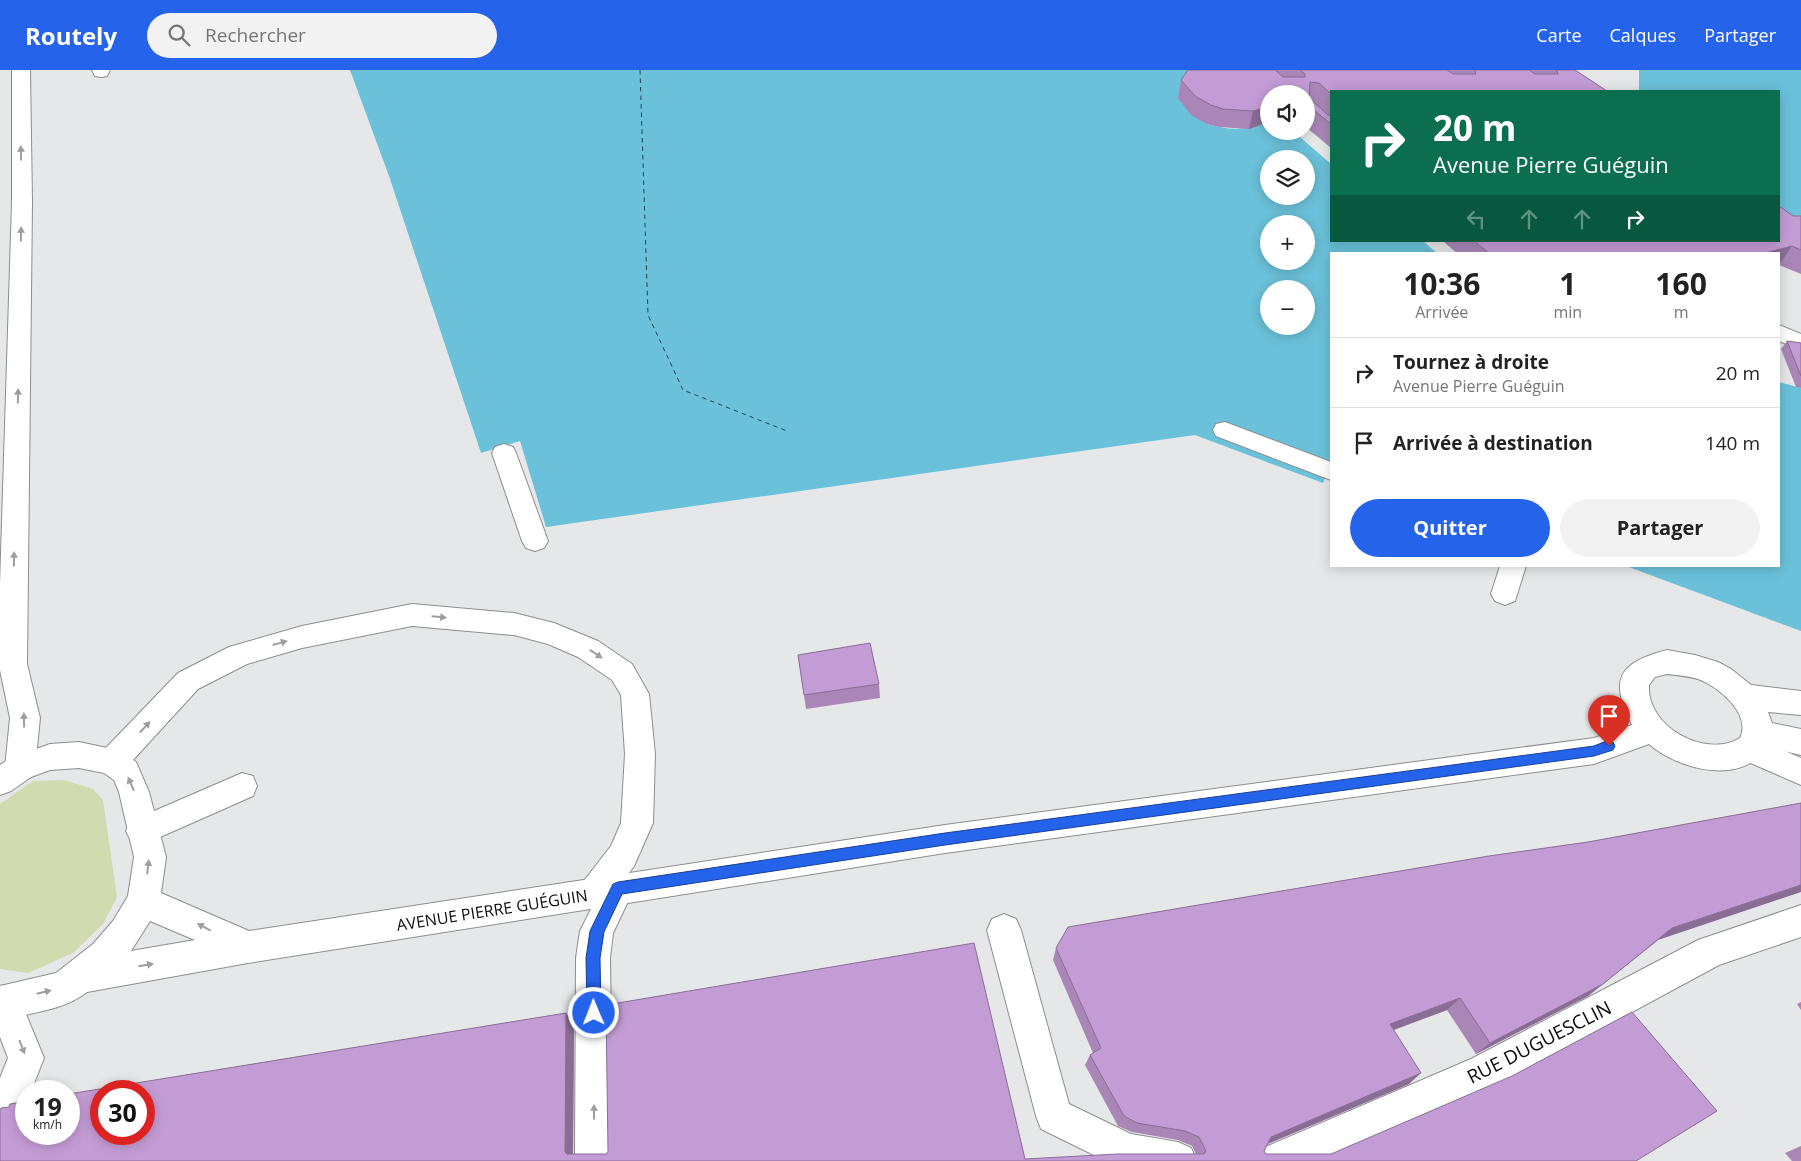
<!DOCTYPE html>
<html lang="fr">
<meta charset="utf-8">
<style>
:root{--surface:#fff;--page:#f2f2f2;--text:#222;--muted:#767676;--line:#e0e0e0;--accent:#2563eb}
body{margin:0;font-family:"Open Sans",sans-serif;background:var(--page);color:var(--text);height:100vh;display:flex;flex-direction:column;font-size:19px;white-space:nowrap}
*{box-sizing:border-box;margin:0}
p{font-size:16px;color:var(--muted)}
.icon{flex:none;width:28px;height:28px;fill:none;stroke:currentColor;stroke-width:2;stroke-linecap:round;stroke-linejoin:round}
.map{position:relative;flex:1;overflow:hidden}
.drawer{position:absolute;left:1330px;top:182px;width:450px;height:315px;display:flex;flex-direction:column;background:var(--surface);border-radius:0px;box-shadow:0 2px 12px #0003}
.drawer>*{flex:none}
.guide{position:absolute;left:1330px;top:20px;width:450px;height:152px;border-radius:0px;box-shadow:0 2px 12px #0003;background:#0b6e4f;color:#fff;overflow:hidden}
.fabs{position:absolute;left:1260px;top:15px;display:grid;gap:10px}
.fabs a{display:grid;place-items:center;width:55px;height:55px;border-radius:50%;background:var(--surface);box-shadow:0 2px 12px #0003;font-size:25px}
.speed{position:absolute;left:15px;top:1010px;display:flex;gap:10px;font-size:25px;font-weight:700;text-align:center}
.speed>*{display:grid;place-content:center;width:65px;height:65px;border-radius:50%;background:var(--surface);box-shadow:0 2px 12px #0003;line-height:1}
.speed small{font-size:12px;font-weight:400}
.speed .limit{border:8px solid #d22;background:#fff;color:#111}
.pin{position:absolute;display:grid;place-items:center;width:42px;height:42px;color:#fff;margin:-51px -21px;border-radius:50% 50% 50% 0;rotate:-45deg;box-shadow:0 0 5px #0007}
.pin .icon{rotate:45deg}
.me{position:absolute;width:55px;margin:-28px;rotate:359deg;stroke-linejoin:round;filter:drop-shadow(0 0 4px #0008)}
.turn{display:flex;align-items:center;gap:18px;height:105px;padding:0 20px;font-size:22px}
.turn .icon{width:65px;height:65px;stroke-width:2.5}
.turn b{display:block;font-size:35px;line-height:42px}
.lanes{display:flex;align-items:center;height:48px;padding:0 20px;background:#0003;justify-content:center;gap:25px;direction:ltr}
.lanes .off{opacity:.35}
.eta{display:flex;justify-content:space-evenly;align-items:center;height:85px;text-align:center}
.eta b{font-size:30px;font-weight:700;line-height:35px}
.primary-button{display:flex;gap:10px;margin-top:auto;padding:10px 20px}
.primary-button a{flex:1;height:58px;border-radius:30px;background:var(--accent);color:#fff;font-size:20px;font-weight:700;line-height:58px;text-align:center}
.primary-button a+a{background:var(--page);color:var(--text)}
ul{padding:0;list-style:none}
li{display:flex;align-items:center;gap:15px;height:70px;padding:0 20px;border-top:1px solid var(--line)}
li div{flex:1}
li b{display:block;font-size:19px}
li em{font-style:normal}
header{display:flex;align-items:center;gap:30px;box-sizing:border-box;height:70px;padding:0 25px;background:var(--accent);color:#fff}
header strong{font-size:24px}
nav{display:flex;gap:28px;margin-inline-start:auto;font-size:18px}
.search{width:350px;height:45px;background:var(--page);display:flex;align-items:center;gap:12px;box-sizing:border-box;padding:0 18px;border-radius:28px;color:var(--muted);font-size:19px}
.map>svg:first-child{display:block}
.green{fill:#d2daaf}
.water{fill:#6ac1d9;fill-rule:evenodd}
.pier{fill:#e6e7e9}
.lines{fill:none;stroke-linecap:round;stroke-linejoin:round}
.ferry{stroke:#1f4752;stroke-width:1;stroke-dasharray:4.5 4;stroke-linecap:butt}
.minor-casing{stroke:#8c8d8f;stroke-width:2}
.major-casing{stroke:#8c8d8f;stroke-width:2}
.minor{fill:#fff;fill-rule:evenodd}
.major{fill:#fff;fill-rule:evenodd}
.wall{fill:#a986b7}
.shaded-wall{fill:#896d95}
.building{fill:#c49cd5;stroke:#896d95;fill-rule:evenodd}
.oneway{fill:#9e9e9e}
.route{fill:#2563eb;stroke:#184099}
.labels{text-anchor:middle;stroke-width:5;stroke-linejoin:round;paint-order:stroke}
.street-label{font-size:16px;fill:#0c0c0d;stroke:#fff}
.near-street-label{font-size:19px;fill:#0c0c0d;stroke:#fff}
</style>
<header>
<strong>Routely</strong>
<div class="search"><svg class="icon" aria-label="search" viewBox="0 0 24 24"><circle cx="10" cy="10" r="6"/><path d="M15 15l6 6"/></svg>Rechercher</div>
<nav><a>Carte</a><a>Calques</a><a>Partager</a></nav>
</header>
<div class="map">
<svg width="1801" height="1091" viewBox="0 0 1801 1091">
<rect width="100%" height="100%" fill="#e6e7e9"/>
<!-- green -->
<path class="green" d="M 64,710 L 93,719 L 103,730 L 117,827 L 103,854 L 73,883 L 28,903 L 0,899 L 0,734 L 33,711 Z"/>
<!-- water -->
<path class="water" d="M 350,0 L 1231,0 L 1207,54 C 1231,61 1245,60 1269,52 L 1269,61 L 1306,61 L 1331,78 L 1331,171 L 1443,171 L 1458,184 L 1331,184 L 1331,394 L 1323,413 L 1195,365 L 546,457 L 520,371 L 481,383 L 389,106 ZM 1269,89 L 1306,89 L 1306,126 L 1269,126 ZM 1269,154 L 1306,154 L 1306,191 L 1269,191 ZM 1269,219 L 1306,219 L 1306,256 L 1269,256 Z
M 1639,0 L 1801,0 L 1801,165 L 1779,163 L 1779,21 L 1639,21 Z
M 1779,312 L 1801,318 L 1801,561 L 1626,496 L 1779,496 Z"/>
<!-- pier -->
<path class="pier" d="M 1306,57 L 1331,78 L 1331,94 L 1293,61 L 1306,61 Z
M 1423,171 L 1443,171 L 1458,184 L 1438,184 Z"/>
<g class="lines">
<!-- ferry -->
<path class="ferry" d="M 640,0 L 648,245 L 683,320 L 787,361"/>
<defs>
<path id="minor" d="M 12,0 L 30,0 L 32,132 L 27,594 L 40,648 L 35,698 L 31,707 L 20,711 L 9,707 L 5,698 L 10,648 L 0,600 L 0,515 L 12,132 Z
M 92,0 L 110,0 L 107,6 L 101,7 L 95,6 Z
M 1779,255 L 1801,264 L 1801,280 L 1779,271 Z
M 1225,352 L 1331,392 L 1331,410 L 1216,366 L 1213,360 L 1216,354 Z
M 504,374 L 513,377 L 516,383 L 548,471 L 544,478 L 535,481 L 526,478 L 522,471 L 492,383 L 495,377 Z
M 1500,496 L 1526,496 L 1515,531 L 1505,535 L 1495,531 L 1491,524 Z
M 412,534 L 514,543 L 554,553 L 598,571 L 632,594 L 649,624 L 655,684 L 653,753 L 634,796 L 626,807 L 630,808 L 634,819 L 613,863 L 610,888 L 613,1091 L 575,1091 L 576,888 L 580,861 L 592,837 L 583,834 L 579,823 L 583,812 L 611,776 L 621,753 L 625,684 L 621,625 L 612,610 L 578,587 L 548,574 L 514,565 L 412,556 L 302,578 L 247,594 L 198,619 L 123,701 L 112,705 L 101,701 L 97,692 L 101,683 L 178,603 L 229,577 L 302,556 Z
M 1750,666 L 1801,688 L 1801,715 L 1739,688 L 1735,679 L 1739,670 Z
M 242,703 L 253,706 L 257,716 L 253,726 L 142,775 L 131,771 L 126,761 L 131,751 Z
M 1801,835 L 1801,867 L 1719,895 L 1497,1015 L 1320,1091 L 1257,1091 L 1263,1078 L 1471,989 L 1698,870 Z
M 1004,844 L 1016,849 L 1021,860 L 1069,1034 L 1131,1064 L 1178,1072 L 1191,1078 L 1197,1091 L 1106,1091 L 1041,1059 L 1036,1046 L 987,860 L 992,849 Z
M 4,915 L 16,920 L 44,988 L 31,1021 L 26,1021 L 26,1035 L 13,1068 L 0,1073 L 0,1008 L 8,988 L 0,967 L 0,916 Z"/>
<path id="major" d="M 1667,580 L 1695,585 L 1718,592 L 1731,599 L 1751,615 L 1801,621 L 1801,645 L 1768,642 L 1772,653 L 1801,659 L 1801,685 L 1766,677 C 1743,717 1677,699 1649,674 L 1594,694 L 945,783 L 248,893 L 87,922 C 63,941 29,943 0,950 L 0,916 L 56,903 L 93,874 L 113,851 L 128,826 L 134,787 L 119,722 L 114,710 L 104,703 L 79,698 L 50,700 L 31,707 L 11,721 L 0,725 L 0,695 L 9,689 L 50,674 L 79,672 L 112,679 L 123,683 L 136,692 L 149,722 L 166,787 L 161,823 L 249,861 L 945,755 L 1594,668 L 1632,655 C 1609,609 1618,593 1667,580 ZM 1667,604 C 1677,605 1688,606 1698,609 C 1718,616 1752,644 1740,668 C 1706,689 1646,657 1649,615 L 1655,607 ZM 150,851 L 195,870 L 131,881 Z"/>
</defs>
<!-- minor casing -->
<use href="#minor" class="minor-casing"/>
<!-- major casing -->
<use href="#major" class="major-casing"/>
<!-- minor -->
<use href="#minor" class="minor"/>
<!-- major -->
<use href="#major" class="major"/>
</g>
<!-- wall -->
<path class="wall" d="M 1275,0 L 1575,0 L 1607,21 L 1331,21 L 1331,78 L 1306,57 L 1306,24 L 1269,24 L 1269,52 L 1249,59 L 1219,57 L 1207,54 L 1191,45 L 1178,28 L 1181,10 Z
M 1793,146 L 1801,146 L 1801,204 L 1779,195 L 1779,184 L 1458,184 L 1443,171 L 1779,171 Z
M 1787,271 L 1801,273 L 1801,318 L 1796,317 L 1781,279 Z
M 798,585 L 879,614 L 880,628 L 806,639 Z
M 1657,871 L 1588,926 L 1476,984 L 1447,940 L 1394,960 L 1409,1014 L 1268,1074 L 1264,1081 L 1266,1084 L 1636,1091 L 0,1091 L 574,954 L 573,1084 L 1025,1089 L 1196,1084 L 1192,1076 L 1178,1070 L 1132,1062 L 1118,1056 L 1085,995 L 1090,985 L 1093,983 L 1053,890 L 1056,878 Z
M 1801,932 L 1801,940 L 1797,934 Z
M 1801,1076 L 1801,1091 L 1792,1091 L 1785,1083 Z"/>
<!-- shaded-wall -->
<path class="shaded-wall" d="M 1269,36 L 1269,52 L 1249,59 L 1253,41 Z
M 1792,176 L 1779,195 L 1779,184 L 1761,184 Z
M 1801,815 L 1801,822 L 1655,871 L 1672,858 Z
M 1603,914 L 1588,926 L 1476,984 L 1490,973 Z
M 1460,928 L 1447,940 L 1379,965 L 1390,954 Z
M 566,943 L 574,954 L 573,1091 L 565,1082 Z
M 1421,1003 L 1409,1014 L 1262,1076 L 1271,1067 Z"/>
<!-- building -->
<path class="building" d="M 1188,0 L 1275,0 L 1283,7 L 1305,7 L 1305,4 L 1300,0 L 1447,0 L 1453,4 L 1476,4 L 1475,1 L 1474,0 L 1529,0 L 1535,4 L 1558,4 L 1557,1 L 1555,0 L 1575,0 L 1607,21 L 1331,21 L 1331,24 L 1319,13 L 1310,12 L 1309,28 L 1328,45 L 1331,45 L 1331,54 L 1306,34 L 1306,24 L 1269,24 L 1269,36 L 1253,41 L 1223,39 L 1211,35 L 1195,26 L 1181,10 Z
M 1779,136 L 1793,146 L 1801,146 L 1801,180 L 1792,176 L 1761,184 L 1490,184 L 1474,171 L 1779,171 Z
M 1787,271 L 1801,273 L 1801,306 Z
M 870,573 L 879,614 L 804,625 L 798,585 Z
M 1801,733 L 1801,815 L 1672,858 L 1603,914 L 1490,973 L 1460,928 L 1390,954 L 1421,1003 L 1271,1067 L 1264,1081 L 1266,1084 L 1331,1084 L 1512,1006 L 1632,942 L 1717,1041 L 1636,1091 L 0,1091 L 0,1041 L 1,1038 L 9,1037 L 10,1034 L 26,1031 L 26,1064 L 69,1064 L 69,1024 L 566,943 L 565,1082 L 567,1084 L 606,1084 L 608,1082 L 606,935 L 974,873 L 1025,1089 L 1117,1084 L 1204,1084 L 1206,1081 L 1199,1067 L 1185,1061 L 1137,1053 L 1124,1046 L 1090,985 L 1101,978 L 1056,878 L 1068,857 L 1489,786 L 1588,772 ZM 101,1021 L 144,1021 L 144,1064 L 101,1064 Z"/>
<!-- one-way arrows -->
<defs><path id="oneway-solid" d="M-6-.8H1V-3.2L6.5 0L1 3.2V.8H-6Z" transform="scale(1.25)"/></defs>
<g class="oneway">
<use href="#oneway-solid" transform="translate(21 83) rotate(-91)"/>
<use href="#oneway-solid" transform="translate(21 164) rotate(-89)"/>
<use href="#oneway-solid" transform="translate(18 326) rotate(-89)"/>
<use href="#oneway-solid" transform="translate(14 489) rotate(-89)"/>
<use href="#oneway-solid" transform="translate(439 547) rotate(5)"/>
<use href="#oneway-solid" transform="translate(280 573) rotate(-16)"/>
<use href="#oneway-solid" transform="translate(596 584) rotate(34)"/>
<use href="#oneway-solid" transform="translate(24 650) rotate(-91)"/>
<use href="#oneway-solid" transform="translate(145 657) rotate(-47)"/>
<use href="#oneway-solid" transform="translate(131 714) rotate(-113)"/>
<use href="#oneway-solid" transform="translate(148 797) rotate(-83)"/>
<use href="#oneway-solid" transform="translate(204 857) rotate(-152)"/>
<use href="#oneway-solid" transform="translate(146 895) rotate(-9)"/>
<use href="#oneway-solid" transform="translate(44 922) rotate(-13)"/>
<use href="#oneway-solid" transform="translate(22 977) rotate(69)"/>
<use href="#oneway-solid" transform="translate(594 1042) rotate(-90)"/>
</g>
<!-- route -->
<path class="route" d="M 1609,670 L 1613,672 L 1615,676 L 1613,680 L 1594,686 L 945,775 L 622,824 L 604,862 L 600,888 L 601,943 L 599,948 L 594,950 L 589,948 L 587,943 L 586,888 L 590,861 L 613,814 L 618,812 L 945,763 L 1594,676 Z"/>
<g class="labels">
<!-- street labels -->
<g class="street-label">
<text transform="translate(492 840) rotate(-9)" y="6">AVENUE PIERRE GUÉGUIN</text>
</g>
<!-- near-street labels -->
<g class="near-street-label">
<text transform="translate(1539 972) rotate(-27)" y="7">RUE DUGUESCLIN</text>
</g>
</g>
</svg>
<div class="fabs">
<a><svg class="icon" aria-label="sound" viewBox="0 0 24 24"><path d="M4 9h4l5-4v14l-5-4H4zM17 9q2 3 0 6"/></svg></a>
<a><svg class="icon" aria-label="layers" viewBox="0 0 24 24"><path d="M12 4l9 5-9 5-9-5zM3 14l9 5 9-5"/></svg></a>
<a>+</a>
<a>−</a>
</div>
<div class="speed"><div>19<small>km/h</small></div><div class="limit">30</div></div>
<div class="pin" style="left:1609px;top:676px;background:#d93025"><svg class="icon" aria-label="arrive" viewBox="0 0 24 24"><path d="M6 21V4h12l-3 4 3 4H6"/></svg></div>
<svg class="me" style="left:594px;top:943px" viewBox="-20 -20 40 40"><circle r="17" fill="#2563eb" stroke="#fff" stroke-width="3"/><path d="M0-11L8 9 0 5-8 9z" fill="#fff"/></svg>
<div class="guide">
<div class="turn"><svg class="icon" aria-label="right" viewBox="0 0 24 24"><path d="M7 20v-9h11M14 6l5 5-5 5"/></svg><div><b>20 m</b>Avenue Pierre Guéguin</div></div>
<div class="lanes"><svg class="icon off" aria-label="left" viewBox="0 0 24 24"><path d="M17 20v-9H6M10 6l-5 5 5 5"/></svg><svg class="icon off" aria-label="ahead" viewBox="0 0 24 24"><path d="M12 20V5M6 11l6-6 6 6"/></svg><svg class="icon off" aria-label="ahead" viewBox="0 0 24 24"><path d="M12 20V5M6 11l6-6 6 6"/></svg><svg class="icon" aria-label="right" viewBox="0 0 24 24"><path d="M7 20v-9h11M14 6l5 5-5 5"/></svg></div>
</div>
<section class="drawer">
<div class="eta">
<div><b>10:36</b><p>Arrivée</p></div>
<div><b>1</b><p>min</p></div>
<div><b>160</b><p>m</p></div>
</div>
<ul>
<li><svg class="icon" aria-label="right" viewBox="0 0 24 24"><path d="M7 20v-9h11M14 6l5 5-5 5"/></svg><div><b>Tournez à droite</b><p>Avenue Pierre Guéguin</p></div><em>20 m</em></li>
<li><svg class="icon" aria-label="arrive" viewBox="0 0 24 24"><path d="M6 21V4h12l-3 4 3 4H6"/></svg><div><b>Arrivée à destination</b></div><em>140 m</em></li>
</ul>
<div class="primary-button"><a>Quitter</a><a>Partager</a></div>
</section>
</div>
